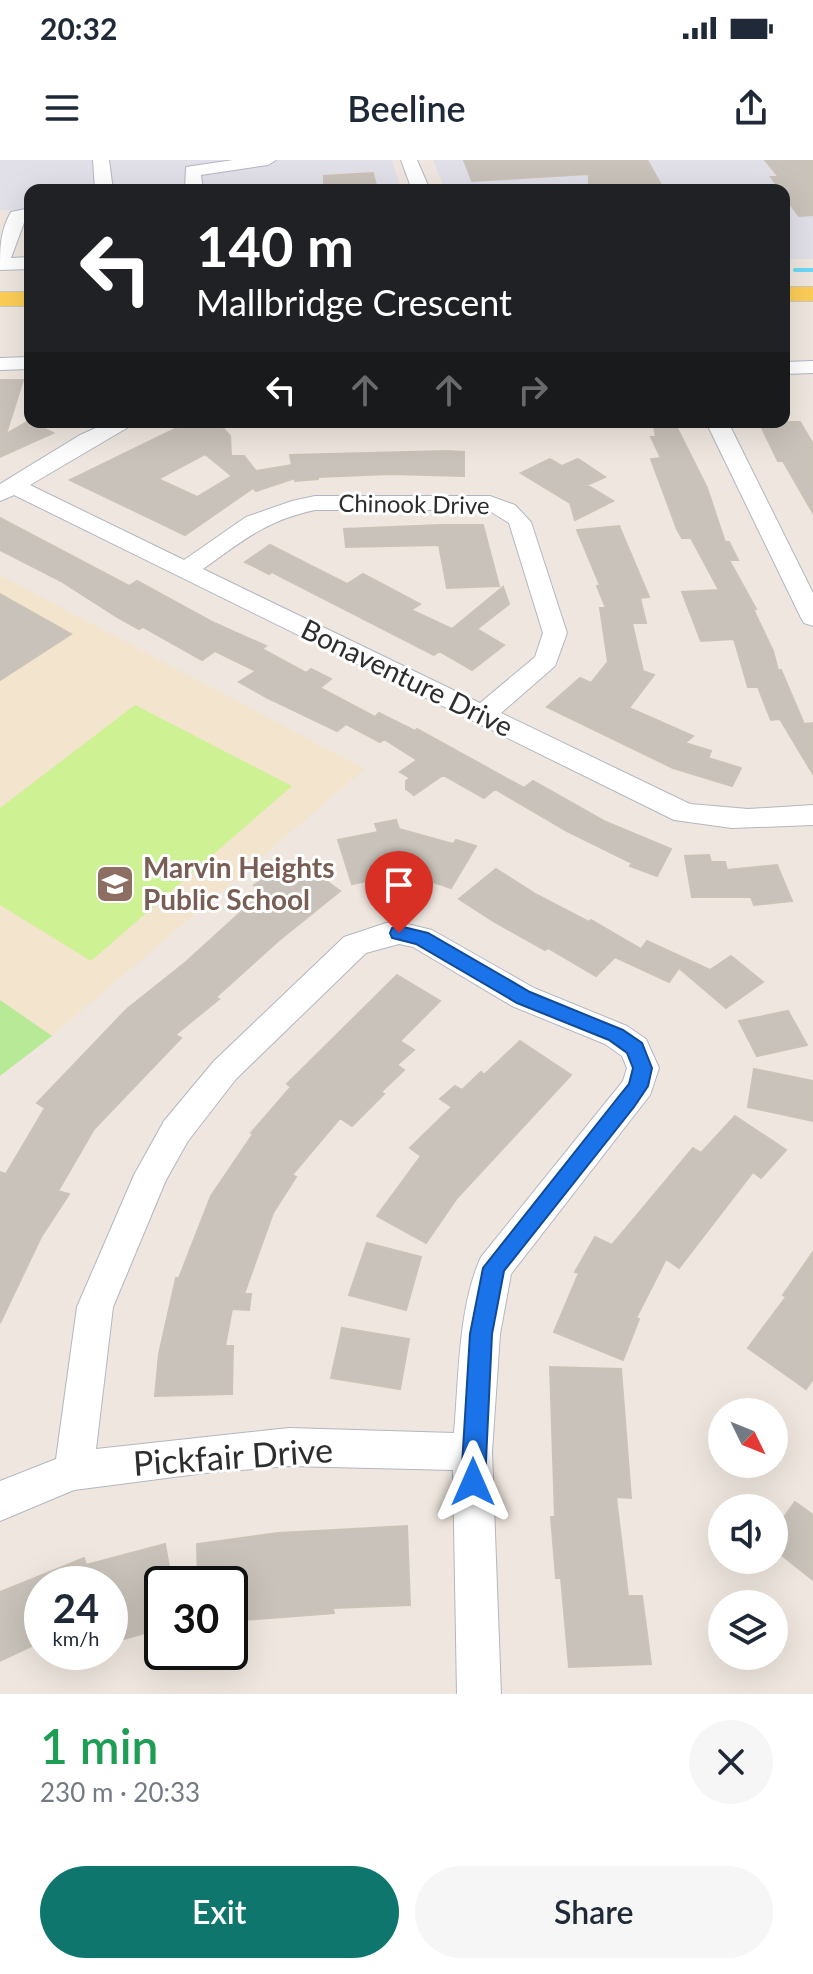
<!DOCTYPE html>
<meta charset="utf-8">
<style>
:root{--surface:#fff;--page:#f6f6f7;--text:#1f2937;--muted:#747a83;--accent:#0f766e}
body{margin:0;font-family:Lato,sans-serif;background:var(--page);color:var(--text);height:100vh;display:flex;flex-direction:column;font-size:30px;white-space:nowrap}
*{box-sizing:border-box;margin:0}
p{font-size:26px;color:var(--muted)}
.icon{flex:none;width:44px;height:44px;fill:none;stroke:currentColor;stroke-width:2;stroke-linecap:round;stroke-linejoin:round}
.map{position:relative;height:1534px;overflow:hidden}
.details{display:flex;flex-direction:column;background:var(--surface);flex:1}
.details>*{flex:none}
.banner{position:absolute;left:24px;top:24px;width:766px;height:244px;border-radius:16px;box-shadow:0 8px 32px #0002;background:#202124;color:#fff;overflow:hidden}
.needle{width:52px;rotate:133deg}
.controls{position:absolute;left:708px;top:1238px;display:grid;gap:16px}
.controls a{display:grid;place-items:center;width:80px;height:80px;border-radius:50%;background:var(--surface);box-shadow:0 8px 32px #0002;font-size:40px}
.speed{position:absolute;left:24px;top:1406px;display:flex;gap:16px;font-size:40px;font-weight:700;text-align:center}
.speed>*{display:grid;place-content:center;width:104px;height:104px;border-radius:50%;background:var(--surface);box-shadow:0 8px 32px #0002;line-height:1}
.speed small{font-size:20px;font-weight:400}
.speed .limit{border:4px solid #111;border-radius:12px;background:#fff;color:#111}
.pin{position:absolute;display:grid;place-items:center;width:68px;height:68px;color:#fff;margin:-82px -34px;border-radius:50% 50% 50% 0;rotate:-45deg;box-shadow:0 0 8px #0007}
.pin .icon{rotate:45deg}
.me{position:absolute;width:88px;margin:-44px;rotate:0deg;stroke-linejoin:round;filter:drop-shadow(0 0 6px #0008)}
.turn{display:flex;align-items:center;gap:28px;height:168px;padding:0 40px;font-size:36px}
.turn .icon{width:104px;height:104px;stroke-width:2.5}
.turn b{display:block;font-size:56px;line-height:68px}
.lanes{display:flex;align-items:center;height:76px;padding:0 40px;background:#0003;justify-content:center;gap:40px;direction:ltr}
.lanes .off{opacity:.35}
.round{display:grid;place-items:center;flex:none;width:84px;height:84px;border-radius:42px;background:var(--page)}
.head{display:flex;align-items:center;justify-content:space-between;height:136px;padding:0 40px}
h1{font-size:48px;font-weight:600;line-height:60px;color:#1e9e55}
.primary-button{display:flex;gap:16px;margin-top:auto;padding:16px 40px}
.primary-button a{flex:1;height:92px;border-radius:48px;background:var(--accent);color:#fff;font-size:32px;font-weight:600;line-height:92px;text-align:center}
.primary-button a+a{background:var(--page);color:var(--text)}
.status{display:flex;justify-content:space-between;align-items:center;height:56px;padding:0 40px;background:var(--surface);direction:ltr}
.status svg{height:22px;fill:currentColor}
header{display:flex;justify-content:space-between;align-items:center;height:104px;padding:0 40px;background:var(--surface);font-size:36px;font-weight:600}
.map>svg:first-child{display:block}
.industrial{fill:#e1dfe8}
.education{fill:#f2e4cd}
.green{fill:#b7e997}
.pitch{fill:#cdf193}
.lines{fill:none;stroke-linecap:round;stroke-linejoin:round}
.stream{stroke:#6bd9f8;stroke-width:4}
.building{fill:#c8c2ba;stroke:#cbc3b8;stroke-width:2;fill-rule:evenodd}
.minor-casing{stroke:#b3b6c1;stroke-width:2}
.major-casing{stroke:#c8c8c8;stroke-width:2}
.minor{fill:#fff;fill-rule:evenodd}
.major{fill:#fcce57;fill-rule:evenodd}
.route{fill:#1a73e8;stroke:#114b97;stroke-width:2}
.labels{text-anchor:middle;stroke-width:6;stroke-linejoin:round;paint-order:stroke}
.far-street-label{font-size:24px;fill:#2d2d2d;stroke:#fff}
.street-label{font-size:28px;fill:#2d2d2d;stroke:#fff}
.education-label{font-size:28px;font-weight:bold;fill:#785e54;stroke:#fff;text-anchor:start}
.near-street-label{font-size:34px;fill:#2d2d2d;stroke:#fff}
</style>
<div class="status"><b>20:32</b><svg viewBox="0 0 49 12"><path d="M0 12V9h3v3zM5 12V6h3v6zM10 12V3h3v9zM15 12V0h3v12zM26 1h20v11H26zM47 4h2v5h-2z"/></svg></div>
<header><svg class="icon" aria-label="menu" viewBox="0 0 24 24"><path d="M4 6h16M4 12h16M4 18h16"/></svg>Beeline<svg class="icon" aria-label="share" viewBox="0 0 24 24"><path d="M12 15V3M7 8l5-5 5 5M5 13v7h14v-7"/></svg></header>
<div class="map">
<svg width="813" height="1534" viewBox="0 0 813 1534">
<rect width="100%" height="100%" fill="#efe7df"/>
<!-- industrial -->
<path class="industrial" d="M 0,0 L 392,0 L 401,30 L 30,30 L 30,50 L 0,50 Z
M 433,0 L 813,0 L 813,99 L 784,99 L 784,30 L 445,30 Z"/>
<!-- education -->
<path class="education" d="M 0,415 L 365,609 L 52,876 L 0,840 Z"/>
<!-- green -->
<path class="green" d="M 0,840 L 52,876 L 0,916 Z"/>
<!-- pitch -->
<path class="pitch" d="M 135,545 L 292,626 L 91,801 L 0,745 L 0,648 Z"/>
<g class="lines">
<!-- stream -->
<path class="stream" d="M 795,110 L 813,110"/>
</g>
<!-- building -->
<path class="building" d="M 464,0 L 647,0 L 664,30 L 589,30 L 589,14 L 472,21 Z
M 765,0 L 813,0 L 813,55 L 799,56 L 784,36 L 784,30 L 780,30 L 771,17 L 779,17 Z
M 373,13 L 377,30 L 324,30 L 324,16 Z
M 0,220 L 23,220 L 6,274 L 29,261 L 53,273 L 0,297 Z
M 201,262 L 218,262 L 230,276 L 231,296 L 244,296 L 256,311 L 292,305 L 290,295 L 447,291 L 464,292 L 464,316 L 390,314 L 318,317 L 318,319 L 295,321 L 295,318 L 256,331 L 253,328 L 185,375 L 70,320 L 175,269 ZM 205,294 L 232,316 L 197,337 L 158,319 Z
M 653,262 L 674,262 L 707,328 L 725,382 L 729,382 L 738,400 L 729,400 L 756,449 L 753,449 L 773,491 L 778,510 L 781,510 L 804,564 L 813,563 L 813,614 L 780,559 L 771,560 L 758,527 L 748,527 L 734,479 L 701,481 L 682,432 L 719,430 L 691,378 L 682,378 L 677,369 L 651,299 L 661,298 L 651,277 L 656,277 Z
M 759,262 L 800,262 L 813,284 L 813,353 L 783,301 L 778,301 Z
M 550,299 L 562,306 L 578,299 L 605,317 L 587,325 L 613,341 L 575,360 L 570,343 L 521,313 Z
M 0,358 L 129,426 L 137,421 L 212,462 L 266,486 L 262,489 L 306,513 L 311,509 L 331,519 L 320,528 L 375,557 L 379,553 L 415,571 L 417,569 L 524,628 L 533,621 L 606,662 L 671,689 L 657,716 L 630,706 L 632,703 L 567,671 L 495,629 L 484,638 L 443,615 L 414,635 L 406,629 L 406,621 L 410,618 L 400,612 L 417,600 L 384,579 L 380,582 L 346,564 L 337,571 L 266,537 L 239,522 L 256,511 L 215,491 L 202,500 L 143,467 L 139,469 L 117,457 L 61,421 L 0,390 Z
M 441,365 L 483,365 L 499,426 L 447,428 L 439,385 L 346,387 L 344,369 Z
M 619,366 L 649,437 L 640,438 L 646,463 L 632,463 L 643,511 L 654,515 L 629,548 L 693,576 L 685,583 L 711,591 L 708,598 L 741,608 L 732,626 L 673,608 L 547,547 L 580,518 L 591,523 L 608,502 L 600,448 L 606,448 L 597,426 L 600,425 L 577,370 Z
M 270,385 L 347,424 L 363,414 L 420,444 L 411,450 L 452,469 L 503,427 L 509,444 L 477,469 L 504,485 L 472,510 L 439,491 L 434,495 L 272,412 L 269,414 L 245,402 Z
M 0,434 L 71,474 L 0,520 Z
M 396,660 L 399,669 L 453,684 L 456,680 L 476,686 L 451,728 L 406,713 L 352,724 L 338,680 L 378,672 L 375,664 Z
M 709,695 L 711,702 L 725,702 L 727,710 L 777,705 L 792,741 L 754,745 L 751,737 L 692,737 L 685,696 Z
M 302,703 L 340,731 L 278,781 L 216,837 L 219,839 L 175,875 L 181,878 L 94,969 L 58,1031 L 69,1034 L 41,1077 L 0,1163 L 0,1012 L 6,1014 L 45,948 L 37,943 L 127,849 L 186,802 L 263,732 L 254,725 L 278,709 L 286,714 Z
M 496,709 L 537,735 L 589,762 L 591,760 L 641,789 L 647,781 L 710,810 L 731,796 L 763,822 L 726,848 L 679,808 L 669,822 L 615,797 L 596,816 L 548,788 L 545,790 L 493,761 L 459,739 Z
M 397,815 L 440,841 L 400,881 L 414,890 L 397,905 L 404,910 L 381,932 L 384,934 L 352,966 L 340,958 L 292,1015 L 296,1017 L 273,1053 L 244,1134 L 251,1134 L 249,1150 L 232,1149 L 225,1186 L 233,1186 L 232,1234 L 155,1236 L 159,1194 L 176,1118 L 179,1118 L 211,1036 L 253,974 L 251,973 L 291,927 L 287,924 Z
M 788,851 L 807,885 L 757,896 L 739,861 Z
M 520,881 L 571,915 L 457,1038 L 426,1083 L 377,1056 L 421,996 L 410,988 L 452,947 L 440,939 L 455,926 L 462,930 L 481,912 L 484,915 Z
M 754,909 L 813,921 L 813,961 L 748,947 Z
M 735,956 L 786,990 L 761,1018 L 753,1012 L 679,1108 L 666,1099 L 636,1158 L 639,1159 L 623,1200 L 554,1172 L 579,1113 L 575,1112 L 595,1077 L 612,1085 L 693,988 L 701,993 Z
M 367,1083 L 421,1097 L 406,1150 L 349,1135 Z
M 813,1092 L 813,1219 L 806,1229 L 748,1188 L 786,1137 L 783,1135 Z
M 342,1168 L 409,1179 L 400,1229 L 331,1218 Z
M 550,1207 L 621,1209 L 631,1338 L 616,1337 L 628,1436 L 642,1436 L 651,1504 L 569,1507 L 561,1418 L 556,1418 L 551,1357 L 555,1357 Z
M 795,1342 L 813,1355 L 813,1420 L 774,1389 L 774,1371 Z
M 407,1366 L 410,1445 L 333,1448 L 334,1453 L 230,1461 L 230,1424 L 198,1424 L 197,1384 L 278,1373 Z
M 165,1384 L 172,1424 L 162,1424 L 162,1468 L 124,1479 L 117,1424 L 42,1424 L 42,1481 L 0,1501 L 0,1432 L 84,1398 L 86,1405 Z"/>
<g class="lines">
<defs>
<path id="minor" d="M 93,0 L 109,0 L 113,30 L 95,30 Z
M 233,0 L 276,0 L 268,5 L 201,15 L 203,30 L 185,30 L 186,7 Z
M 401,0 L 417,0 L 430,30 L 412,30 Z
M 30,48 L 30,58 L 25,60 L 11,98 L 30,97 L 30,109 L 0,110 C 0,88 0,71 11,52 Z
M 30,197 L 30,209 L 0,210 L 0,198 Z
M 813,201 L 813,213 L 784,214 L 784,202 Z
M 109,262 L 137,262 L 30,325 L 184,400 L 246,357 L 292,341 L 315,336 L 490,336 L 515,345 L 531,362 L 567,473 L 555,506 L 501,553 L 690,644 L 748,649 L 813,645 L 813,665 L 732,668 L 674,660 L 14,335 L 0,341 L 0,324 L 80,275 ZM 315,350 L 488,350 L 509,363 L 543,473 L 535,497 L 480,543 L 203,409 C 242,381 267,360 315,350 Z
M 706,262 L 728,262 L 813,433 L 813,466 L 804,463 L 801,458 Z
M 399,762 L 432,770 L 534,828 L 627,866 L 646,879 L 659,908 L 650,935 L 511,1114 L 500,1174 L 492,1292 L 501,1534 L 457,1534 L 453,1310 L 289,1306 L 205,1313 L 74,1330 L 0,1361 L 0,1321 L 56,1299 L 77,1147 L 134,1015 L 164,961 L 214,901 L 344,777 L 386,763 ZM 399,784 L 413,787 L 512,846 L 605,884 L 622,896 L 627,908 L 623,921 L 481,1097 C 458,1147 459,1218 454,1273 L 289,1268 L 96,1289 L 113,1147 L 166,1020 L 188,981 L 236,919 L 366,793 Z"/>
<path id="major" d="M 784,127 L 813,127 L 813,141 L 784,141 Z
M 0,132 L 30,132 L 30,146 L 0,146 Z"/>
</defs>
<!-- minor casing -->
<use href="#minor" class="minor-casing"/>
<!-- major casing -->
<use href="#major" class="major-casing"/>
<!-- minor -->
<use href="#minor" class="minor"/>
<!-- major -->
<use href="#major" class="major"/>
</g>
<!-- route -->
<path class="route" d="M 399,766 L 428,773 L 530,832 L 623,870 L 642,883 L 652,908 L 648,926 L 634,947 L 504,1111 L 492,1174 L 485,1322 L 482,1331 L 473,1334 L 464,1331 L 461,1322 L 470,1174 L 483,1108 L 620,935 L 629,924 L 633,908 L 627,893 L 609,880 L 517,843 L 416,784 L 392,778 L 390,773 L 392,768 Z"/>
<!-- icons -->
<defs>
<symbol id="school-square" viewBox="-11 -11 22 22"><rect x="-9" y="-9" width="18" height="18" rx="4" fill="#8d6e63" stroke="#fff"/><path d="M0-5L7-2L0 1L-7-2ZM-4 1L0 2.5L4 1V4Q0 6-4 4Z" fill="#fff"/></symbol>
</defs>
<g fill-rule="evenodd">
<use href="#school-square" x="93" y="702" width="44" height="44"/>
</g>
<g class="labels">
<!-- far-street labels -->
<g class="far-street-label">
<text transform="translate(414 345) rotate(1)" y="8">Chinook Drive</text>
</g>
<!-- street labels -->
<g class="street-label">
<text transform="translate(407 518) rotate(26)" y="10">Bonaventure Drive</text>
</g>
<!-- education labels -->
<g class="education-label">
<text x="143" y="718">Marvin Heights<tspan x="143" dy="32">Public School</tspan></text>
</g>
<!-- near-street labels -->
<g class="near-street-label">
<text transform="translate(233 1297) rotate(-4)" y="12">Pickfair Drive</text>
</g>
</g>
</svg>
<div class="controls">
<a><svg class="needle" viewBox="-14 -14 28 28"><path d="M0-13l5 13h-10z" fill="#e53935"/><path d="M0 13l5-13h-10z" fill="#747a83"/></svg></a>
<a><svg class="icon" aria-label="sound" viewBox="0 0 24 24"><path d="M4 9h4l5-4v14l-5-4H4zM17 9q2 3 0 6"/></svg></a>
<a><svg class="icon" aria-label="layers" viewBox="0 0 24 24"><path d="M12 4l9 5-9 5-9-5zM3 14l9 5 9-5"/></svg></a>
</div>
<div class="speed"><div>24<small>km/h</small></div><div class="limit">30</div></div>
<div class="pin" style="left:399px;top:773px;background:#d93025"><svg class="icon" aria-label="arrive" viewBox="0 0 24 24"><path d="M6 21V4h12l-3 4 3 4H6"/></svg></div>
<svg class="me" style="left:473px;top:1322px" viewBox="-20 -20 40 40"><path d="M0-17L14 15 0 8-14 15z" fill="#1a73e8" stroke="#fff" stroke-width="4"/></svg>
<div class="banner">
<div class="turn"><svg class="icon" aria-label="left" viewBox="0 0 24 24"><path d="M17 20v-9H6M10 6l-5 5 5 5"/></svg><div><b>140 m</b>Mallbridge Crescent</div></div>
<div class="lanes"><svg class="icon" aria-label="left" viewBox="0 0 24 24"><path d="M17 20v-9H6M10 6l-5 5 5 5"/></svg><svg class="icon off" aria-label="ahead" viewBox="0 0 24 24"><path d="M12 20V5M6 11l6-6 6 6"/></svg><svg class="icon off" aria-label="ahead" viewBox="0 0 24 24"><path d="M12 20V5M6 11l6-6 6 6"/></svg><svg class="icon off" aria-label="right" viewBox="0 0 24 24"><path d="M7 20v-9h11M14 6l5 5-5 5"/></svg></div>
</div>
</div>
<section class="details">
<div class="head"><div><h1>1 min</h1><p>230 m · 20:33</p></div><a class="round"><svg class="icon" aria-label="close" viewBox="0 0 24 24"><path d="M6 6l12 12M18 6L6 18"/></svg></a></div>
<div class="primary-button"><a>Exit</a><a>Share</a></div>
</section>
